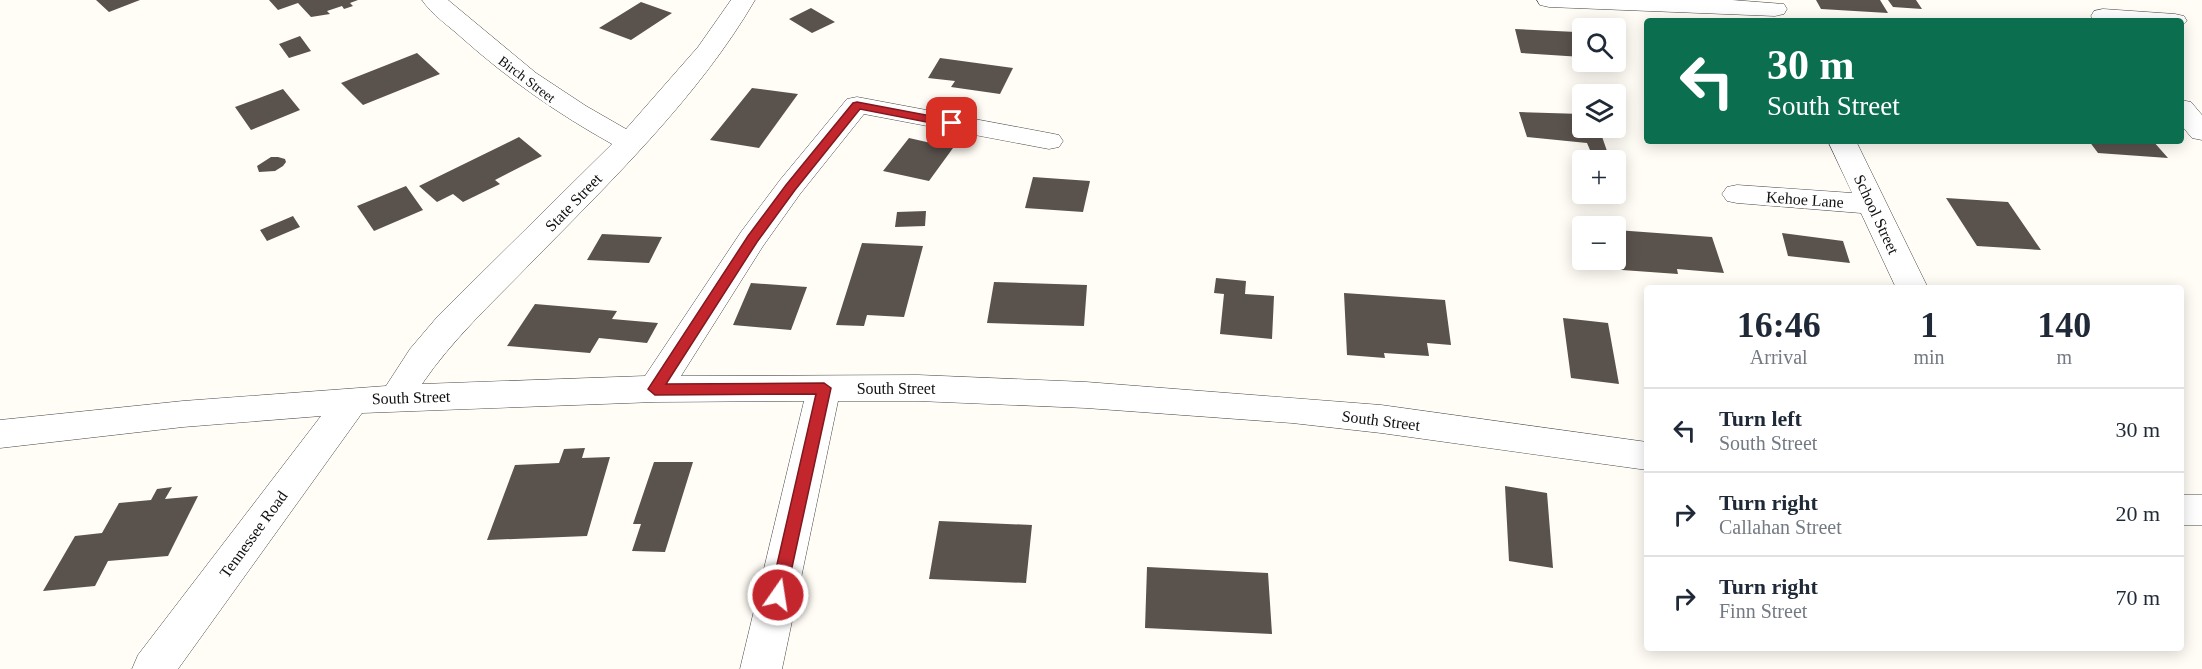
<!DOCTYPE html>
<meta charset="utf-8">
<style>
:root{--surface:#fff;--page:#f6f6f7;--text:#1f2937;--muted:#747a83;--line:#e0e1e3}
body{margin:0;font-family:"Times New Roman",serif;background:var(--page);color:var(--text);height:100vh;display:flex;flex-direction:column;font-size:22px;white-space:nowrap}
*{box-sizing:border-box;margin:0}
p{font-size:20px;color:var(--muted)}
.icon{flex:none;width:33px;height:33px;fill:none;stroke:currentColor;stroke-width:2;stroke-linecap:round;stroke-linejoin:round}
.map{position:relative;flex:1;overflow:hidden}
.drawer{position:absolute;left:1644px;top:285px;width:540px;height:366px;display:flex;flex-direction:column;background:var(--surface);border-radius:6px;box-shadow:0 3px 15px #0003}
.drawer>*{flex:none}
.guide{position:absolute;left:1644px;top:18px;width:540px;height:126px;border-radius:6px;box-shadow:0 3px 15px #0003;background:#0b6e4f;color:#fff;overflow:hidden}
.tools{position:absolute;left:1572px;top:18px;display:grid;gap:12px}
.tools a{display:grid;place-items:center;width:54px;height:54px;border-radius:6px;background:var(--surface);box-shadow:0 3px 15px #0003;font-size:30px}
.pin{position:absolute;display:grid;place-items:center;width:51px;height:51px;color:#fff;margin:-26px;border-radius:12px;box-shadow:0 3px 9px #0006}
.me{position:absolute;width:66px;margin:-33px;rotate:13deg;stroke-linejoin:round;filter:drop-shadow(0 0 4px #0008)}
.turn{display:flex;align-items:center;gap:21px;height:126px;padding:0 24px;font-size:27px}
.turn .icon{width:78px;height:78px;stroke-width:2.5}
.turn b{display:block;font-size:42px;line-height:51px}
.eta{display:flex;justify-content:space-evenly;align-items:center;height:102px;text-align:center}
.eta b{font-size:36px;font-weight:700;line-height:42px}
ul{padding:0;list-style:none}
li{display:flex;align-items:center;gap:18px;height:84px;padding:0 24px;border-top:2px solid var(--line)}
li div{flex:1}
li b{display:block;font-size:22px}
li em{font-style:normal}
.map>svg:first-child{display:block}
.building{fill:#5a524d}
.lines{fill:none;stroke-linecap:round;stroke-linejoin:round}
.minor-casing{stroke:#444;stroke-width:1}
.minor{fill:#fff;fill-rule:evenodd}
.route{fill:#c4262e;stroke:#7f191e;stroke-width:1.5}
.labels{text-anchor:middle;stroke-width:6;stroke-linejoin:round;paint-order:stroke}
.far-street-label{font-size:14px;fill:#111;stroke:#fff}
.street-label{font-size:16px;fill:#111;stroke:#fff}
</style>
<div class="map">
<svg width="2202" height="669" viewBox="0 0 2202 669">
<rect width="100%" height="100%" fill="#fffdf5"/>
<!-- building -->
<path class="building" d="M 96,0 L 140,0 L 109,12 Z
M 269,0 L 358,0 L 350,3 L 353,6 L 344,9 L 342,6 L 327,11 L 330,14 L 311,17 L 298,3 L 278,10 Z
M 1816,0 L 1880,0 L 1888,13 L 1821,9 Z
M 1888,0 L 1916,0 L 1922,9 L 1893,7 Z
M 641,2 L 672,13 L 631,40 L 599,28 Z
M 811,8 L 835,22 L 812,33 L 789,19 Z
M 1515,29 L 1576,32 L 1582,57 L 1521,53 Z
M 300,36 L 311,51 L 289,58 L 279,44 Z
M 417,53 L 440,74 L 363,105 L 341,83 Z
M 940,58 L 1013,68 L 1000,94 L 951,87 L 955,81 L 928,78 Z
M 752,88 L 798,94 L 759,148 L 710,140 Z
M 283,89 L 300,110 L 251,130 L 235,107 Z
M 1519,112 L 1582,114 L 1582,128 L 1599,128 L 1607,151 L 1590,150 L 1587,143 L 1527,137 Z
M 519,137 L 542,156 L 495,180 L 500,184 L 463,202 L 453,194 L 437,202 L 419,186 Z
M 909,138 L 953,148 L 929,181 L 883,171 Z
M 2089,141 L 2153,141 L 2168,158 L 2098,153 Z
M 271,157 L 278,157 L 285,159 L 286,162 L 283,166 L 275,171 L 259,172 L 257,166 Z
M 1033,177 L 1090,181 L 1083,212 L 1025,208 Z
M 406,186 L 423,210 L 374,231 L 357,206 Z
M 1946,198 L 2008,202 L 2041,250 L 1977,246 Z
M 926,211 L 925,226 L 895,227 L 897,212 Z
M 293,216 L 300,227 L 267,241 L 260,230 Z
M 1616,230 L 1712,237 L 1724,273 L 1677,269 L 1678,274 L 1594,268 L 1592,260 L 1616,260 Z
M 1782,233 L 1843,241 L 1850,263 L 1788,256 Z
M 602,234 L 662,237 L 649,263 L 587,260 Z
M 862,243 L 923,246 L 904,317 L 867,315 L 864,326 L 836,325 Z
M 1216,278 L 1246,281 L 1245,294 L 1274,296 L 1272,339 L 1220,334 L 1224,294 L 1214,293 Z
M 994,282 L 1087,285 L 1084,326 L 987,323 Z
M 751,283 L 807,287 L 791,330 L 733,325 Z
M 1344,293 L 1445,300 L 1451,345 L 1427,343 L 1429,356 L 1384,353 L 1385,358 L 1347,355 Z
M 535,304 L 617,311 L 612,319 L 658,323 L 647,343 L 599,338 L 590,353 L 507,346 Z
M 1563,318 L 1608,323 L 1619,384 L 1571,378 Z
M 585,448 L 582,458 L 610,457 L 587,536 L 487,540 L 515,465 L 559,463 L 564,449 Z
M 654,462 L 693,462 L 665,552 L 632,551 L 641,524 L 633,524 Z
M 1505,486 L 1547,493 L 1553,568 L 1509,561 Z
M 172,487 L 165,499 L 198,496 L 168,556 L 108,561 L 95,586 L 43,591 L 75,536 L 102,533 L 119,503 L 151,500 L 157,489 Z
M 939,521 L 1032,525 L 1026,583 L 929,579 Z
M 1147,567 L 1268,573 L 1272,634 L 1145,628 Z"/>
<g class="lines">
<defs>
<path id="minor" d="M 422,0 L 448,0 L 536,73 L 586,106 L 626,129 L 698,47 L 731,0 L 755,0 C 698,98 607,185 528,266 C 491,304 452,340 422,384 L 645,376 L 741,232 L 780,180 L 847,99 L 857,97 L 1049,133 L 1059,135 L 1063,141 L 1059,147 L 1049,149 L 864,114 L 800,194 L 763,246 L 681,376 L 918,375 L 1086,382 L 1381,405 L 1647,442 L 1647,470 L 1381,433 L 1292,423 L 1086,408 L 918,401 L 838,401 L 782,669 L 740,669 L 804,401 L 655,402 L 362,413 L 178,669 L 132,669 L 138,655 L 321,416 L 183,427 L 0,448 L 0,420 L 183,401 L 386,386 L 410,349 L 438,316 L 612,144 C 558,114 508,79 462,38 C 449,26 432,15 422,0 Z
M 1537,0 L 1732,0 L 1784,4 L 1787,9 L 1784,14 L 1775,16 L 1549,7 L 1540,5 Z
M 2103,9 L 2175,14 L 2184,16 L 2187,21 L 2181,27 L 2181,21 L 2094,21 L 2091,16 L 2094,11 Z
M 2181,100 L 2191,102 L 2202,115 L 2202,140 L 2192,138 L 2181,125 Z
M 1828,141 L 1856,141 L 1928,288 L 1896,288 L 1861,213 L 1737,203 L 1727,201 L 1722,194 L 1727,187 L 1737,185 L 1852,193 Z
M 2181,495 L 2202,495 L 2202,525 L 2181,525 Z"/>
</defs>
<!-- minor casing -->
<use href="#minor" class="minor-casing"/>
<!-- minor -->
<use href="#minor" class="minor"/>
</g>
<!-- route -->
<path class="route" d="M 857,102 L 952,120 L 957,123 L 952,127 L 860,109 L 795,190 L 757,242 L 666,384 L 824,383 L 831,388 L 786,595 L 784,600 L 778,602 L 772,600 L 770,595 L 816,394 L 655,395 L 648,389 L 748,236 L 786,185 L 853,103 Z"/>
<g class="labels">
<!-- far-street labels -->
<g class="far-street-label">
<text transform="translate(527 79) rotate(37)" y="5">Birch Street</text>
</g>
<!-- street labels -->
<g class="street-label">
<text transform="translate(1805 199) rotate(4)" y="6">Kehoe Lane</text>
<text transform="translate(573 202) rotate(-46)" y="6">State Street</text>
<text transform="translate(1877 214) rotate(65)" y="6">School Street</text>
<text x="896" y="394">South Street</text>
<text transform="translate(411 397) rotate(-2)" y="6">South Street</text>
<text transform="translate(1381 420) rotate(7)" y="6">South Street</text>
<text transform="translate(253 534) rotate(-54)" y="6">Tennessee Road</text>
</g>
</g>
</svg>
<div class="tools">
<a><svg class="icon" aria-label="search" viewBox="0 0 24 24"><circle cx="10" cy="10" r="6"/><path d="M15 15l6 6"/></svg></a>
<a><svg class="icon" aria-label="layers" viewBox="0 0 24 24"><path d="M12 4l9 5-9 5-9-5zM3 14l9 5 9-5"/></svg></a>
<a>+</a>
<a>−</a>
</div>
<div class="pin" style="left:952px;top:123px;background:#d93025"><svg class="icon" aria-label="arrive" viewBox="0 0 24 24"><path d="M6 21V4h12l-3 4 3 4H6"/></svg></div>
<svg class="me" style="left:778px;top:595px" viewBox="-20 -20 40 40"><circle r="17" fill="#c4262e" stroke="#fff" stroke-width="3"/><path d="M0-11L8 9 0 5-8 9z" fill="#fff"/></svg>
<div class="guide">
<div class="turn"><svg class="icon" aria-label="left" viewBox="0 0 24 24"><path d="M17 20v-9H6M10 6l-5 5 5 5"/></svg><div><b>30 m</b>South Street</div></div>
</div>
<section class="drawer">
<div class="eta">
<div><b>16:46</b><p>Arrival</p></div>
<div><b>1</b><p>min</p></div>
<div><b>140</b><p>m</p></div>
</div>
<ul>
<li><svg class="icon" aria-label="left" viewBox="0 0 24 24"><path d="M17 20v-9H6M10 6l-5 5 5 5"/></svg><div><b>Turn left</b><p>South Street</p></div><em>30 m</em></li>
<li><svg class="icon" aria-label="right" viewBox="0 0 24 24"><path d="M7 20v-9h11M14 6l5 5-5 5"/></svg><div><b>Turn right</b><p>Callahan Street</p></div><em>20 m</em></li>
<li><svg class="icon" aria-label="right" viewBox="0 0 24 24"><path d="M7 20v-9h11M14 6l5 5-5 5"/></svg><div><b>Turn right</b><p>Finn Street</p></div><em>70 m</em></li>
</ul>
</section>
</div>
